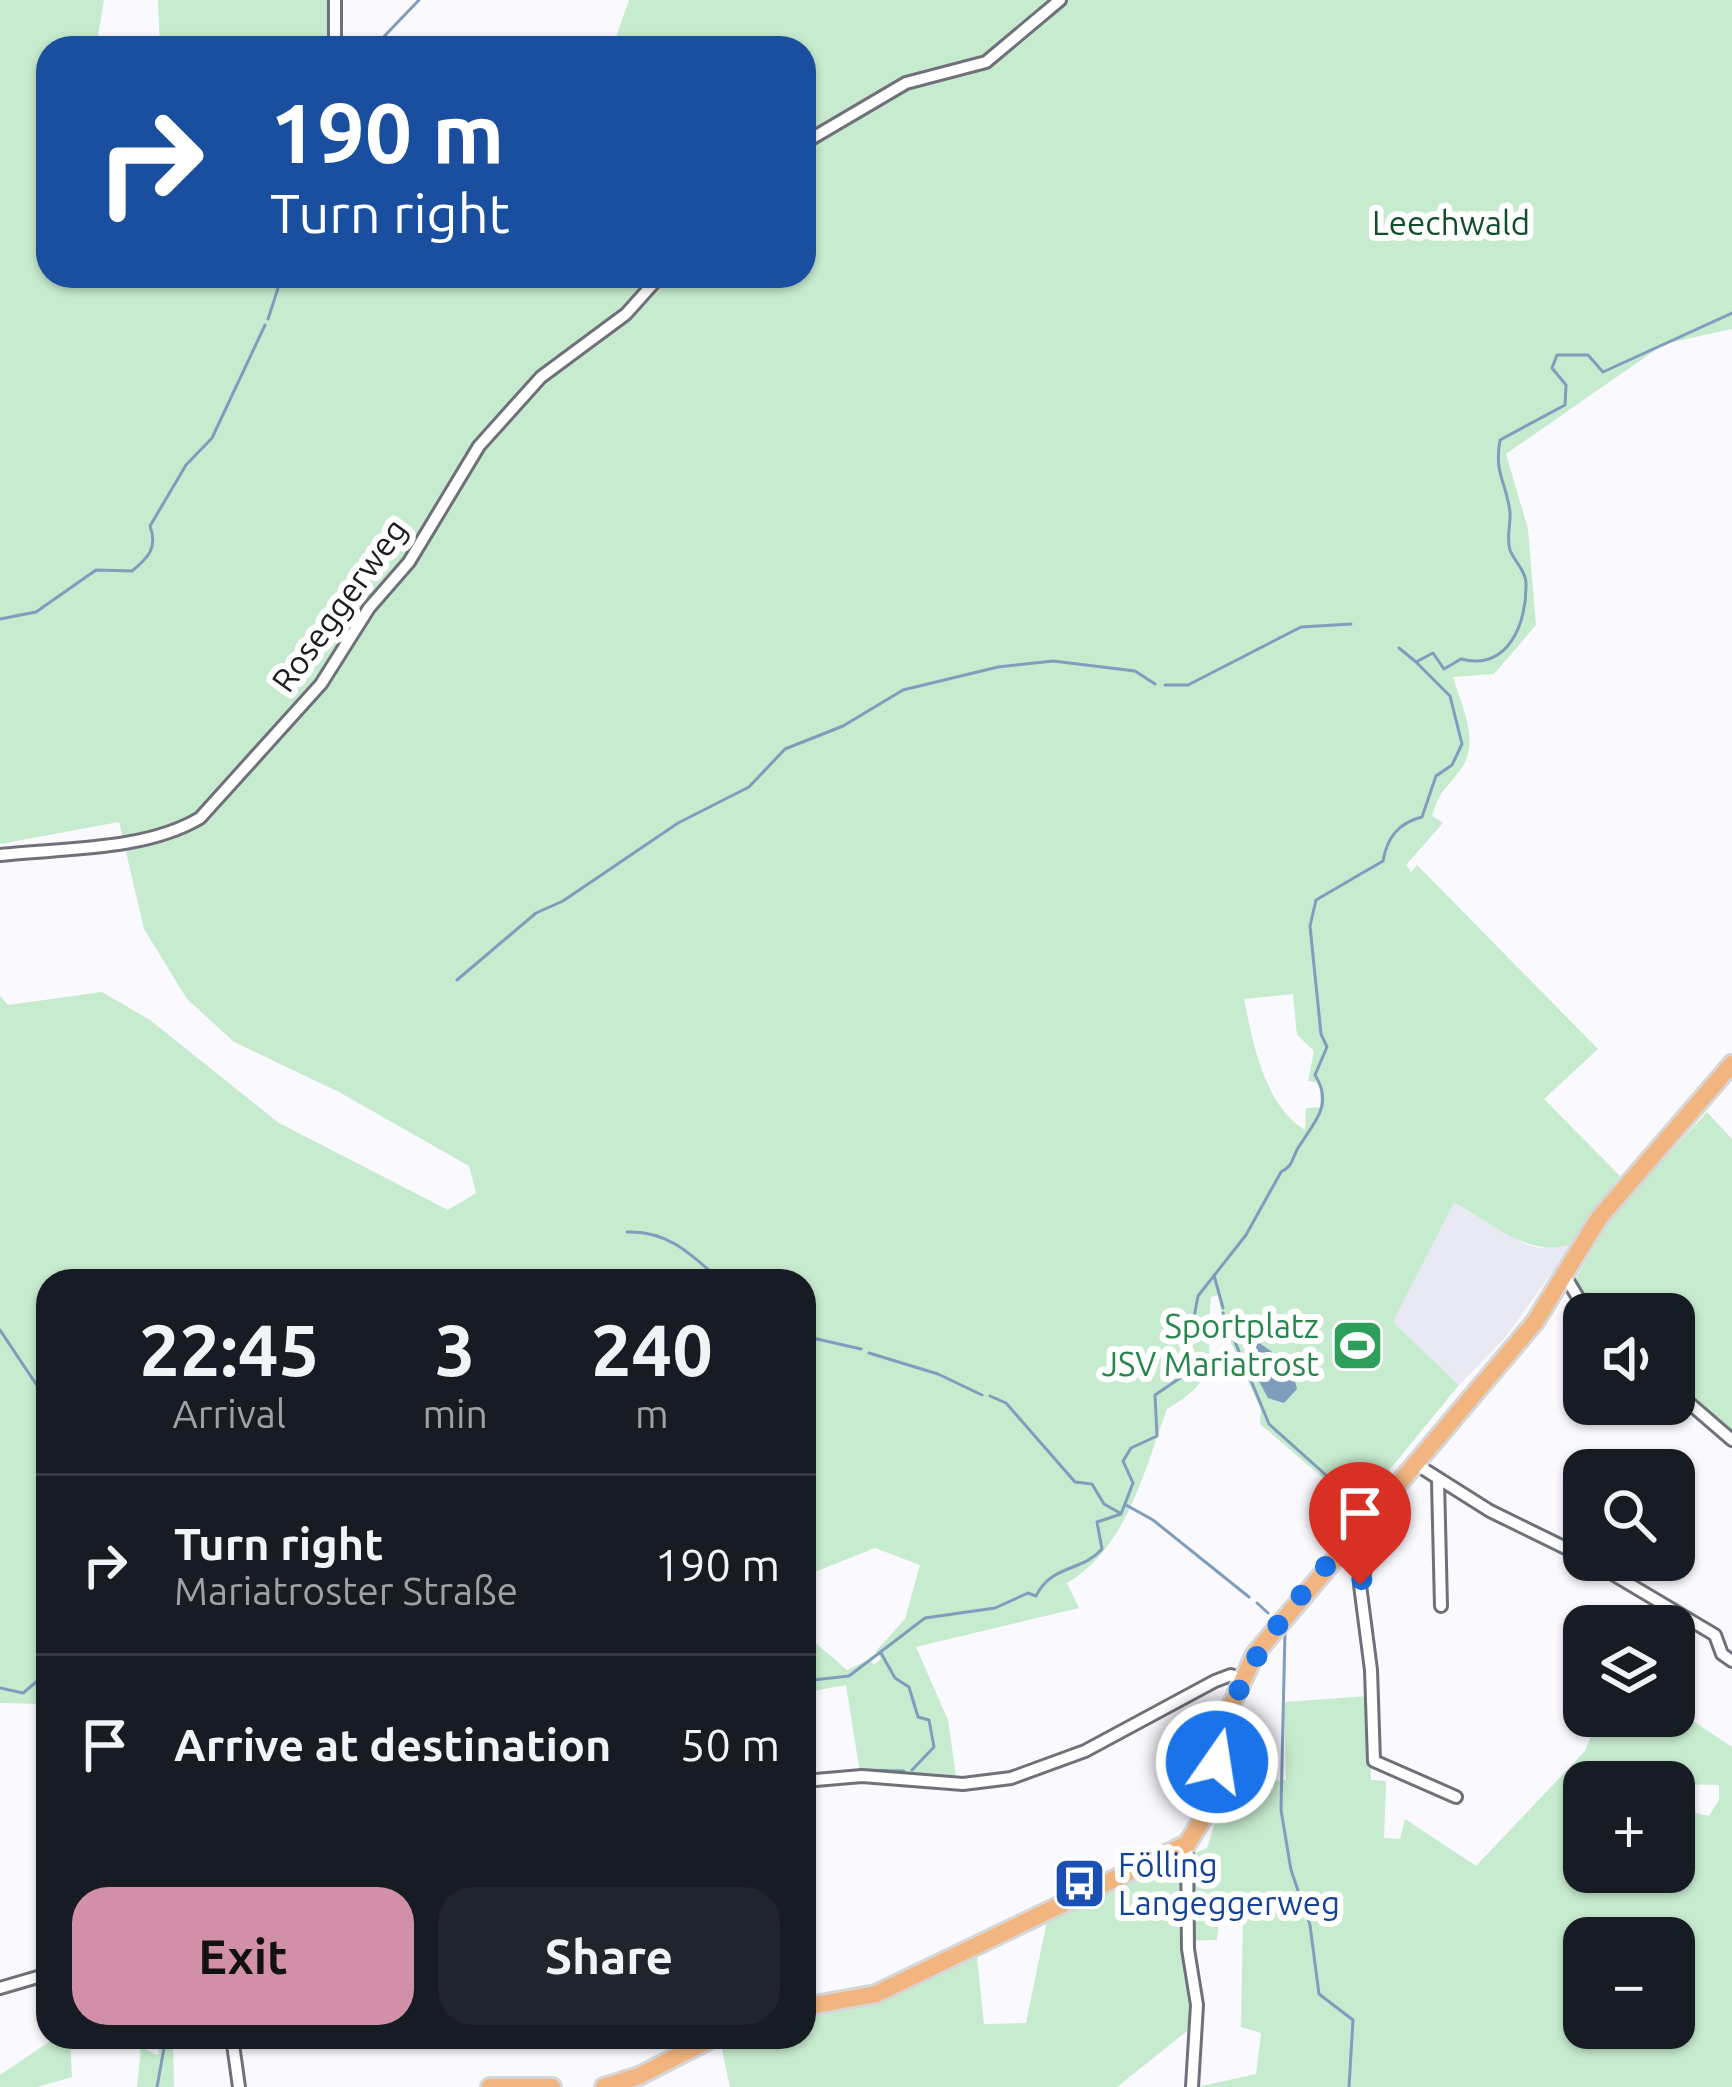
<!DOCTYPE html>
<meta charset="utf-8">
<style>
:root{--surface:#171b24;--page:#20242c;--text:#f1f3f6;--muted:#9ea1a6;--line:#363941;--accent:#d290a8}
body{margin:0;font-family:Ubuntu,sans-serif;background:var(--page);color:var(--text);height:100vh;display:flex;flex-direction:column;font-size:45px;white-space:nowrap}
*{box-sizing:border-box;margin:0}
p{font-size:39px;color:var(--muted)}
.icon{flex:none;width:66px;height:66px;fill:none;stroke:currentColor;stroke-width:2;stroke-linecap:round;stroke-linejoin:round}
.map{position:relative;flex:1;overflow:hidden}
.panel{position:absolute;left:36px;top:1269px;width:780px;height:780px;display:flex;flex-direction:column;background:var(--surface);border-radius:36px;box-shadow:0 3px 9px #0004}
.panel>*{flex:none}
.banner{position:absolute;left:36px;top:36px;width:780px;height:252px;border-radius:36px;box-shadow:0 3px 9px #0004;background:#1a4fa0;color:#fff;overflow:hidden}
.controls{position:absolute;left:1563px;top:1293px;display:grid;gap:24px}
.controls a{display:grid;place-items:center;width:132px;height:132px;border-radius:24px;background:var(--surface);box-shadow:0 3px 9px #0004;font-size:60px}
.pin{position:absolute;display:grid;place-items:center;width:102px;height:102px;color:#fff;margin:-123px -51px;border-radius:50% 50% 50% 0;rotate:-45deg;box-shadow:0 0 12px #0007}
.pin .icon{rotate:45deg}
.me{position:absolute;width:132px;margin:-66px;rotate:13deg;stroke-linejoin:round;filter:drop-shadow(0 0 9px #0008)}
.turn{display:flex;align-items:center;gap:42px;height:252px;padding:0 36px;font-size:54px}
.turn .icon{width:156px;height:156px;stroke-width:2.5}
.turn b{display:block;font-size:84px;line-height:102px}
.eta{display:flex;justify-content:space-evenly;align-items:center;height:204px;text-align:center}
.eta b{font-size:72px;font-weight:700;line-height:84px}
.cta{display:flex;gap:24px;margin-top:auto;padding:24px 36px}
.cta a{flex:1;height:138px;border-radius:36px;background:var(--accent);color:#111;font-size:48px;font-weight:700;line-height:138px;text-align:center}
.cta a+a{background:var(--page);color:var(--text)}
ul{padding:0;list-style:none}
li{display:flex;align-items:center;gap:36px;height:180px;padding:0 36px;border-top:3px solid var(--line)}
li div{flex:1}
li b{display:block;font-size:45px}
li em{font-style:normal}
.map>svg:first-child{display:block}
.built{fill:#e9e9f4}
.green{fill:#c7ebcf;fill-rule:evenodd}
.water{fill:#7f9dbc}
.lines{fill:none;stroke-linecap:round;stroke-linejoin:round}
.stream{stroke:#7f9dbc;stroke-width:3}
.street-casing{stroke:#70707a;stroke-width:16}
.primary-casing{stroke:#d6d6d7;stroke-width:22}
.street{stroke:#fff;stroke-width:10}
.primary{stroke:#f3b57f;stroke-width:16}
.route{stroke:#1a73e8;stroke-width:21;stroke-dasharray:0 37.8}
.labels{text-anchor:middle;stroke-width:12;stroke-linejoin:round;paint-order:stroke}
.park-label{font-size:33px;fill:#114f2a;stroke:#fff}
.street-label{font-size:33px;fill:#1d1d21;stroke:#fff}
.leisure-label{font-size:33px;fill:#27864d;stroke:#fff;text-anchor:end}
.transit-label{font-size:33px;fill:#164399;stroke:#fff;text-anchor:start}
</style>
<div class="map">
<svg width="1732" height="2087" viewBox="0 0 1732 2087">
<rect width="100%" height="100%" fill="#f9f9fe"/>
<!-- built -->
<path class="built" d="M 1454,1203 L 1525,1244 L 1539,1248 L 1573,1244 L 1504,1339 L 1459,1385 L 1393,1322 Z"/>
<!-- green -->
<path class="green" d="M 0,0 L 104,0 L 96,48 L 48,48 L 48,276 L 804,276 L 804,48 L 612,48 L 629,0 L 1732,0 L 1732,329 L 1664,344 L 1506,454 L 1528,529 L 1536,625 L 1494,674 L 1453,677 C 1461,706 1481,741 1461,769 C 1446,791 1442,785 1432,816 L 1443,823 L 1406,865 L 1411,872 L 1417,865 L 1598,1049 L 1544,1099 L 1620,1176 L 1569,1245 C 1525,1257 1491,1221 1454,1203 L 1393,1322 L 1459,1385 L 1358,1508 L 1260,1424 L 1261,1410 L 1225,1329 L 1218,1295 L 1211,1297 C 1204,1356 1225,1376 1167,1409 C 1144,1471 1127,1548 1067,1583 L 1079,1608 L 916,1647 L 948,1720 L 956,1776 L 860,1773 L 846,1685 L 804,1693 L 804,1633 L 847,1670 L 870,1659 L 874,1665 L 881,1659 L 876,1651 L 905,1619 L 920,1565 L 875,1548 L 812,1573 L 804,1601 L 804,1281 L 48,1281 L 48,1704 L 0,1703 L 0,996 L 8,1005 L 102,992 L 150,1020 L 279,1123 L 448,1210 L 476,1193 L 469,1166 L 339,1092 L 234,1042 L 187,999 L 144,929 L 119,822 L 0,844 ZM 1293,994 L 1297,1035 L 1314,1051 L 1308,1081 L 1320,1083 L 1320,1107 L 1306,1108 L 1305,1130 C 1264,1104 1253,1044 1244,999 Z
M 158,0 L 337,0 L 341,40 L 384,48 L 160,48 Z
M 1707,1112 L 1732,1139 L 1732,1449 L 1674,1400 L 1674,1314 L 1584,1318 L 1570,1288 L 1613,1215 Z
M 1368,1696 L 1371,1780 L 1386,1781 L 1384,1838 L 1400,1839 L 1405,1819 L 1476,1866 L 1585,1751 L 1599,1716 L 1674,1716 L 1674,1708 L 1732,1747 L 1732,2087 L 1197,2087 L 1256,2074 L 1261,2033 L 1241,2027 L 1243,1918 L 1219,1918 L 1217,1940 L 1183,1941 L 1191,2028 L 1117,2087 L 730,2087 L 720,2040 L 804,2037 L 804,2016 L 867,2005 L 976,1948 L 984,2024 L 1026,2023 L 1048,1916 L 1207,1848 L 1235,1759 L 1238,1783 L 1286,1780 L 1284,1702 ZM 1584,1782 L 1719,1785 L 1719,1800 L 1709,1816 L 1674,1808 L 1674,1872 L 1584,1872 ZM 1584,1938 L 1674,1938 L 1674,2028 L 1584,2028 Z
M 56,2037 L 70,2037 L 72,2077 L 37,2087 L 0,2087 L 0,2075 Z
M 160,2037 L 173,2037 L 174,2087 L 137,2087 L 141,2047 L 158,2055 Z"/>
<!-- water -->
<path class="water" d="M 1252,1338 L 1291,1365 L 1297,1389 L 1284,1403 L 1268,1398 L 1243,1352 Z"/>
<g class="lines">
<!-- stream -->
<path class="stream" d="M 373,48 L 419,0
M 268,319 L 282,276
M 0,619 L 36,612 L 96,570 L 132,571 C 148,558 158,548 150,526 L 186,465 L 212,438 L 265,325
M 1399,648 L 1416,662
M 1165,685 L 1188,685 L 1301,627 L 1351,624
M 457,980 L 536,913 L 563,901 L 678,823 L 749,787 L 785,749 L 843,726 L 903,690 L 998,667 L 1053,661 L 1135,671 L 1155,684
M 627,1232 C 668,1230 692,1255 721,1281
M 1214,1275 L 1223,1308
M 1223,1313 L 1269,1424 L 1356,1502
M 0,1330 L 48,1402
M 804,1336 L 861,1349
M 869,1353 L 938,1374 L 982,1395
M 990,1396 L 1006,1403 L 1075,1482 L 1092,1484 L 1104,1504 L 1120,1513
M 1126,1505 L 1153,1520 L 1249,1597
M 1257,1603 L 1268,1613
M 1285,1631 L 1281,1810 L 1291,1870 L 1310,1925 L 1319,1994 L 1353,2020 L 1349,2087
M 881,1653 L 895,1678 L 909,1687 L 918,1717 L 929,1720 L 934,1747 L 912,1770
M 804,1681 L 849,1676 L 925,1618 L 995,1608 L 1028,1593 L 1036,1596 C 1052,1564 1082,1572 1102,1549 L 1097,1522 L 1121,1514 L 1133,1483 L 1123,1461 L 1131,1448 L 1157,1436 L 1155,1395 L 1183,1376 L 1198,1296 L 1246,1235 L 1281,1172 C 1294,1165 1291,1160 1298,1148 C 1314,1122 1334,1105 1315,1075 L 1327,1047 L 1321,1034 L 1310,926 L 1316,900 L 1383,861 C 1387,838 1398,823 1422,817 L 1436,776 L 1452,765 L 1462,744 L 1450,696 L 1416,662 L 1433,653 L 1444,669 L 1461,659 C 1508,671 1527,624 1526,583 C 1526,571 1514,561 1510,550 C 1506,538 1511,524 1510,512 C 1506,481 1494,474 1500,440 L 1565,405 L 1566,385 L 1552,368 L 1557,355 L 1588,355 L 1603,372 L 1732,313
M 0,1688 L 23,1693 L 41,1678 L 48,1681
M 860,1770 L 904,1771
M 804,1776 L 853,1771
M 157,2087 L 166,2037"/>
<defs>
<path id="street" d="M 335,0 L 335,48
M 804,143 L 906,83 L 986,62 L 1060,0
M 0,855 C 62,848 145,851 200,818 L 321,684 L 369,608 L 409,562 L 479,446 L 541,377 L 626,314 L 660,276
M 1565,1276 L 1588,1314
M 1674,1390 L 1732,1440
M 1414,1463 L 1490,1511 L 1584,1557
M 1438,1481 L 1441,1606
M 1376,1509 L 1381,1522 L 1360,1585 L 1371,1670 L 1374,1761 L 1456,1797
M 1589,1560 L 1715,1635 L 1722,1654 L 1732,1661
M 804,1781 L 862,1776 L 963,1784 L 1011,1778 L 1085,1751 L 1215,1681 L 1231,1675 L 1240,1679
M 1187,1844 L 1188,1949 L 1197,2005 L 1192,2087
M 0,1988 L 48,1974
M 232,2037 L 239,2087"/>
<path id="primary" d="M 804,2007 L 876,1994 L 1187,1844 L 1207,1812 L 1228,1712 L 1255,1654 L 1535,1322 L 1599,1218 L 1732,1064
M 490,2087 L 552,2087
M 604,2087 L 639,2076 L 715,2037"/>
</defs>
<!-- street casing -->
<use href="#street" class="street-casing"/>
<!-- primary casing -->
<use href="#primary" class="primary-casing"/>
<!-- street -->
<use href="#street" class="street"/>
<!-- primary -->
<use href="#primary" class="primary"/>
</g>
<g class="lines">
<!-- route -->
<path class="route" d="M 1217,1762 C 1233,1658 1310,1586 1376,1509 L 1381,1522 L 1360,1585"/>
</g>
<!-- icons -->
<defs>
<symbol id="stadium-square" viewBox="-11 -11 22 22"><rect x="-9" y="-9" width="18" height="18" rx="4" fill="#2e9e5b" stroke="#fff"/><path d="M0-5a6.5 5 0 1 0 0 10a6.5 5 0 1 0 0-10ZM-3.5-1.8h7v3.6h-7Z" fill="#fff"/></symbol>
<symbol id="bus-square" viewBox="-11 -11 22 22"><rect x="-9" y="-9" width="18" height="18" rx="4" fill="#1a4fb4" stroke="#fff"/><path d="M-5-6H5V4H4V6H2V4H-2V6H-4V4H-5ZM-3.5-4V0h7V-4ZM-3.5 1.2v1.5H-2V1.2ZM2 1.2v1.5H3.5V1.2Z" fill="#fff"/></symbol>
</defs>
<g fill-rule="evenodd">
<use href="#stadium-square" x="1328" y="1316" width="59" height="59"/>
<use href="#bus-square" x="1050" y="1854" width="59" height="59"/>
</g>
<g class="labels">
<!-- park labels -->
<g class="park-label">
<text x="1451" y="235">Leechwald</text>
</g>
<!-- street labels -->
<g class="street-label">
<text transform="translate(339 605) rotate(-54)" y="12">Roseggerweg</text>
</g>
<!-- leisure labels -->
<g class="leisure-label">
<text x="1319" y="1338">Sportplatz<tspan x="1319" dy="38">JSV Mariatrost</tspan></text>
</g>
<!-- transit labels -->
<g class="transit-label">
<text x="1118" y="1877">Fölling<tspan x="1118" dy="38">Langeggerweg</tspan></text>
</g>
</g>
</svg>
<div class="controls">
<a><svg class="icon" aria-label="sound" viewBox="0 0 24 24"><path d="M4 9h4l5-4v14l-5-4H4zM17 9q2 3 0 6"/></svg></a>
<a><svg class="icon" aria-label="search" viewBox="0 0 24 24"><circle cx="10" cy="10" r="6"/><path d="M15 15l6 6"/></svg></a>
<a><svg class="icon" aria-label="layers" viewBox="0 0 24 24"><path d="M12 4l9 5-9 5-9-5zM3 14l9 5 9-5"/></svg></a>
<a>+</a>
<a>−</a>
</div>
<div class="pin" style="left:1360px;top:1585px;background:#d93025"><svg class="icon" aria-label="arrive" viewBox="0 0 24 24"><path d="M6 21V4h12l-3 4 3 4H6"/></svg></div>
<svg class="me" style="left:1217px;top:1762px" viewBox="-20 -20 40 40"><circle r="17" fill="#1a73e8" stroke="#fff" stroke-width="3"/><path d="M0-11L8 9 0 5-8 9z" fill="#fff"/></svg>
<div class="banner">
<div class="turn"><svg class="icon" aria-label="right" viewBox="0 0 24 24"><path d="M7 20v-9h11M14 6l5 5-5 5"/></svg><div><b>190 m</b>Turn right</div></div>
</div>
<section class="panel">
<div class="eta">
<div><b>22:45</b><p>Arrival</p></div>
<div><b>3</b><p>min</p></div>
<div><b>240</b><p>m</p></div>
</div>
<ul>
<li><svg class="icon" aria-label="right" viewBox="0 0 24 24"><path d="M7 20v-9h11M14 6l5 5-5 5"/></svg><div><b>Turn right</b><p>Mariatroster Straße</p></div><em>190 m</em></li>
<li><svg class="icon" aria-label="arrive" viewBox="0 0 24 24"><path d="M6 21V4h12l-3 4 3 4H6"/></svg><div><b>Arrive at destination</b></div><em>50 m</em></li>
</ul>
<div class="cta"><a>Exit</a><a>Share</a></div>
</section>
</div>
